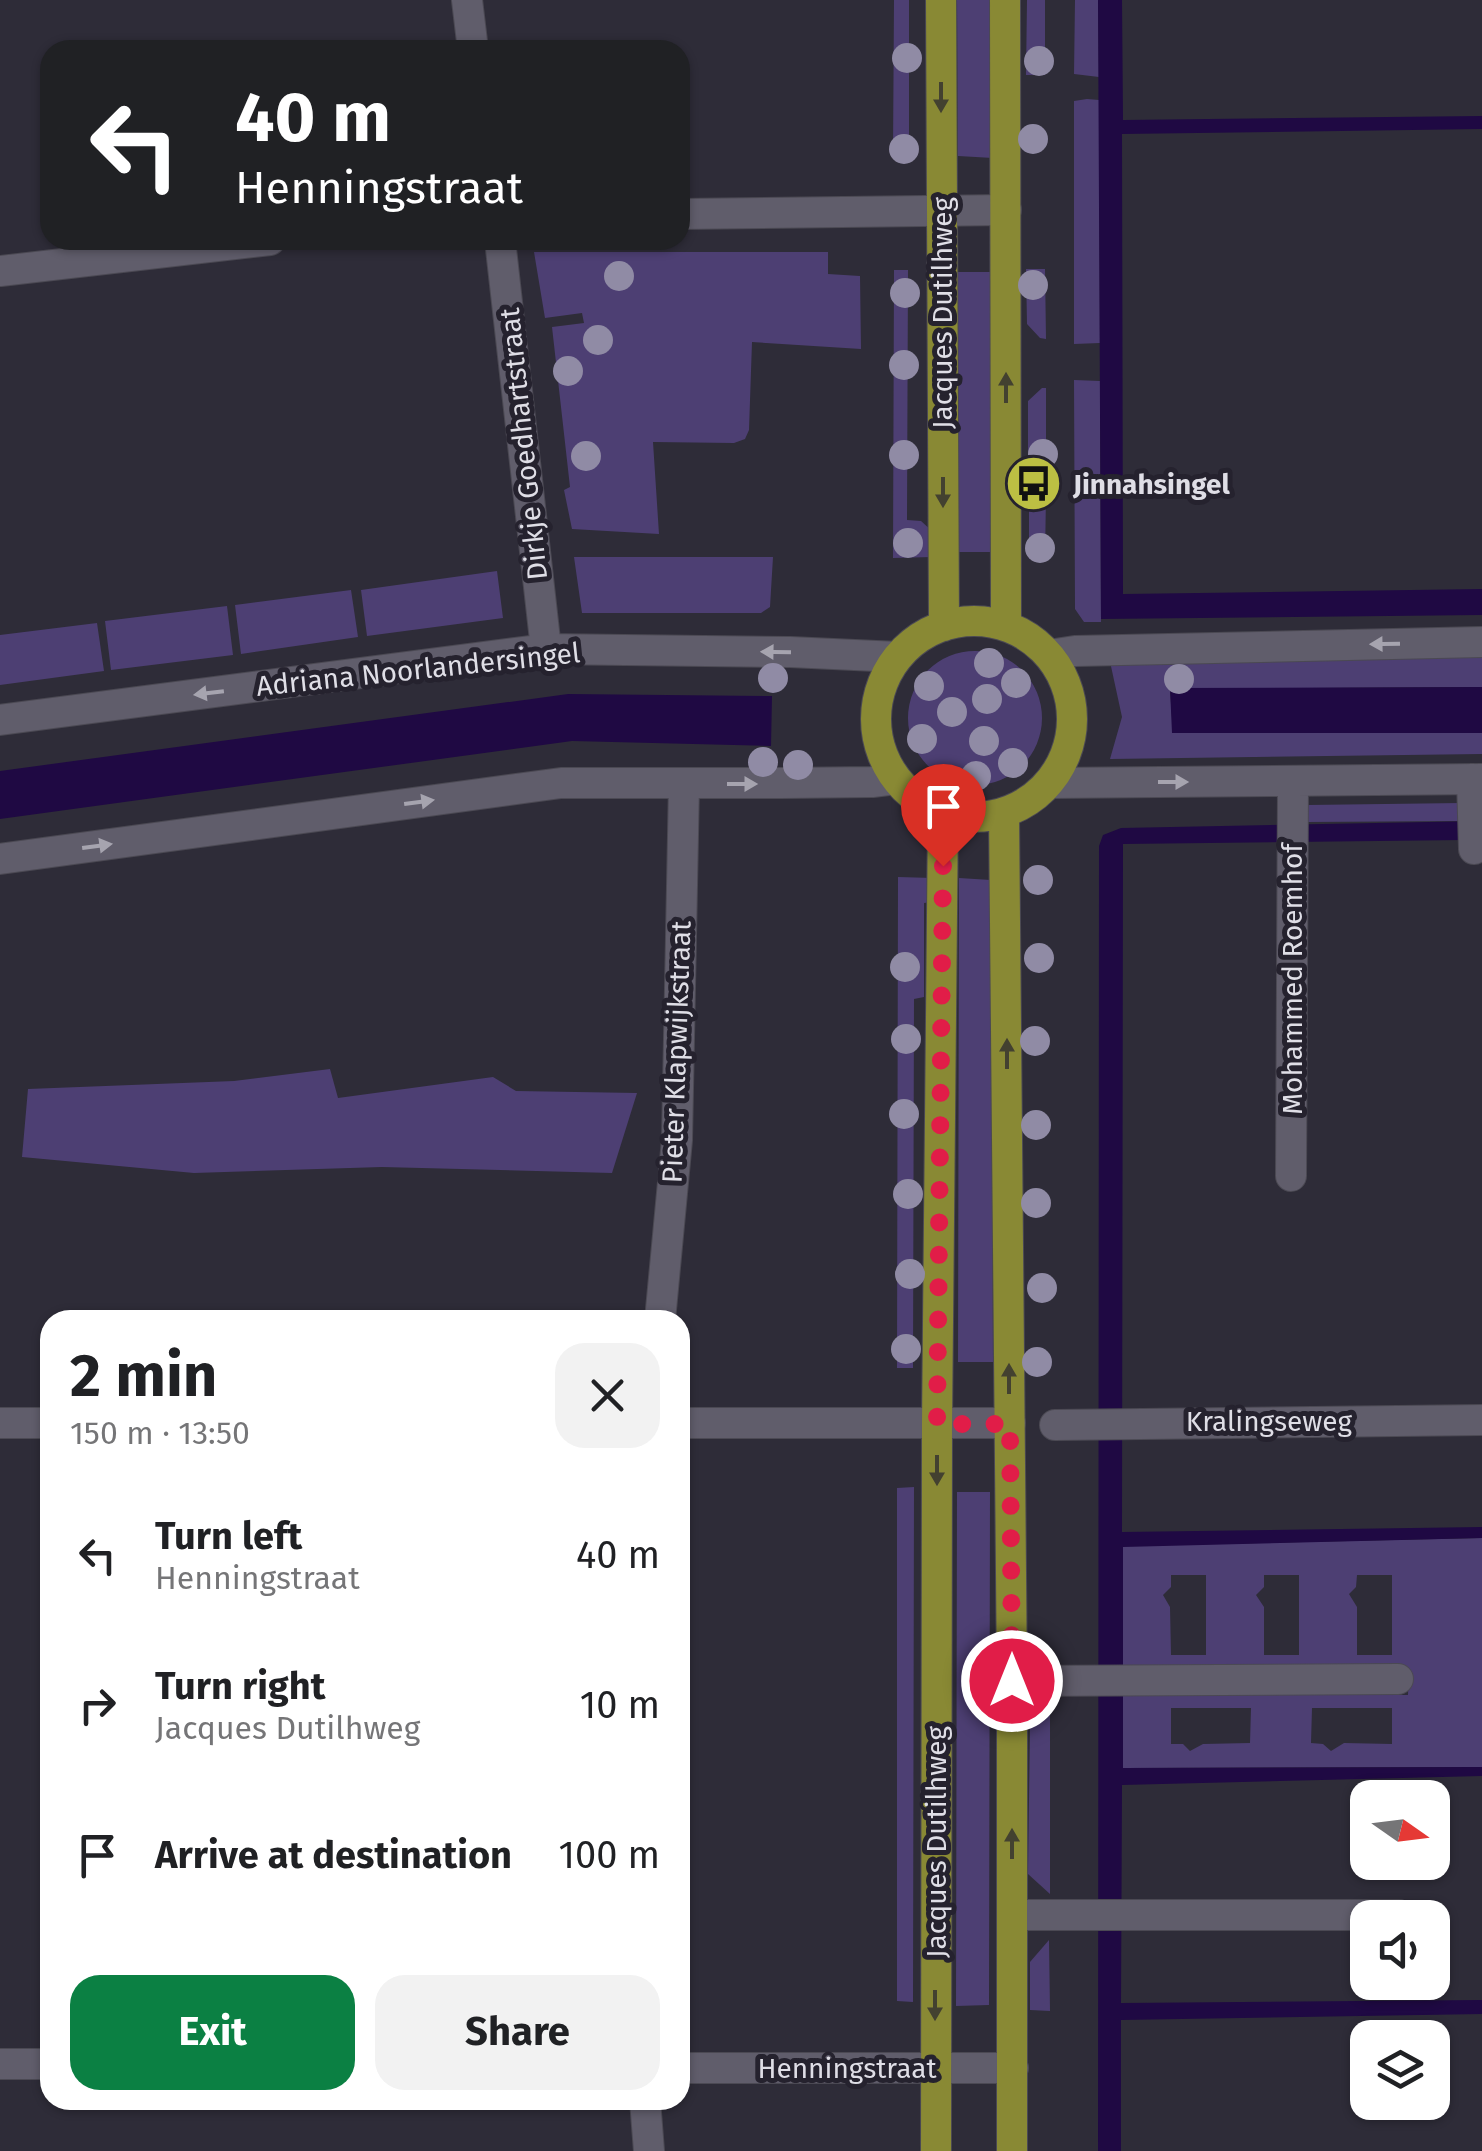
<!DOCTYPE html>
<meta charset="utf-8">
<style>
:root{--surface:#fff;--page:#f2f2f2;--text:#202124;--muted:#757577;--accent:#0b8043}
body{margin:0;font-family:"Fira Sans",sans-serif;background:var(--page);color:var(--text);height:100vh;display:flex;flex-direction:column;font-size:38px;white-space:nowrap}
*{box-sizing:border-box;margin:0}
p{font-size:32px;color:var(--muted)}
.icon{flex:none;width:55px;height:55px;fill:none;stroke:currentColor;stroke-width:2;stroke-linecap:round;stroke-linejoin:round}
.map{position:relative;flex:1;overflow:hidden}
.side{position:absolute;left:40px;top:1310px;width:650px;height:800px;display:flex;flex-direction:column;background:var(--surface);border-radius:30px;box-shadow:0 2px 8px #0004}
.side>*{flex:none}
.hud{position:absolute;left:40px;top:40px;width:650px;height:210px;border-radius:30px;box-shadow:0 2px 8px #0004;background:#202124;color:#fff;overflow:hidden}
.needle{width:65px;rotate:104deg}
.tools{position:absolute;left:1350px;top:1780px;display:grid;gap:20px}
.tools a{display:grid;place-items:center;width:100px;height:100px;border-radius:20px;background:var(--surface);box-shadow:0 2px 8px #0004;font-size:50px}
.pin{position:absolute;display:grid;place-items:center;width:85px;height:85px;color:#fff;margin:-102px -42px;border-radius:50% 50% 50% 0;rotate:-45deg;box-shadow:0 0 10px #0007}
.pin .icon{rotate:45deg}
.me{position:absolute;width:110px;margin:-55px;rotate:0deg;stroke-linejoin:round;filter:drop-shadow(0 0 8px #0008)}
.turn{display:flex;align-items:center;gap:35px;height:210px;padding:0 30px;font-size:45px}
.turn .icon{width:130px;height:130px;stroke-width:2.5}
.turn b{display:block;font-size:70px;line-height:85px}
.round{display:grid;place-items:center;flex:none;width:105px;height:105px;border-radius:30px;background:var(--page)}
.head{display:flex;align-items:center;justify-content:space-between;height:170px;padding:0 30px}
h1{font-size:60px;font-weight:700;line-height:75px}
.primary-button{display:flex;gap:20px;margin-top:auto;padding:20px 30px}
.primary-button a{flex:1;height:115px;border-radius:30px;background:var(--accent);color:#fff;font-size:40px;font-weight:700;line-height:115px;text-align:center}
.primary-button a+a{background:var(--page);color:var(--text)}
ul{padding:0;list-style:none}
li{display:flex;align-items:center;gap:30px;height:150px;padding:0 30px}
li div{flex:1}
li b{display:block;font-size:38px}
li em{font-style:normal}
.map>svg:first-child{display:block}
.green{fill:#4d3f73;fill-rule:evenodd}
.water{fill:#1f0943}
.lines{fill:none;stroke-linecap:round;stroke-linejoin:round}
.minor-casing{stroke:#4b4953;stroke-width:32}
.major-casing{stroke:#4b4953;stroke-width:32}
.minor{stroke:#605d6b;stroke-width:30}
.major{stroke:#898934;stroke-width:30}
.tree{fill:#908ba5}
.oneway{fill:#434130}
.oneway2{fill:#a6a4af}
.route{stroke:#e11d48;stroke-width:18;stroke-dasharray:0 32.4}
.labels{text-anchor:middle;stroke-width:10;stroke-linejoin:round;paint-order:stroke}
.street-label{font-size:28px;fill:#dfdee6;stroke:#25222e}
.poi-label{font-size:28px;font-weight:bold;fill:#dfdee6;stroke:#25222e;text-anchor:start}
</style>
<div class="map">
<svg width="1482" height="2151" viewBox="0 0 1482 2151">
<rect width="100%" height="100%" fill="#2e2c38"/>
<!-- green -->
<path class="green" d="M 894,0 L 909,0 L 909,153 L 893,153 Z
M 957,0 L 993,0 L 993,158 L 958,156 Z
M 1027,0 L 1045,0 L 1045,75 L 1026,75 Z
M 1075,0 L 1098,0 L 1099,77 L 1074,74 Z
M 1087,99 L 1099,100 L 1100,343 L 1074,344 L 1074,101 Z
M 534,252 L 828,252 L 828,274 L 860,276 L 861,349 L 752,342 L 749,430 L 745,439 L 734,443 L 653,442 L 659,534 L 572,529 L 564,490 L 570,487 L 552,327 L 584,323 L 582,313 L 545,318 Z
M 1026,269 L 1045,269 L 1046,339 L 1040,338 L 1027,324 Z
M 894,270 L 908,270 L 907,520 L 921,521 L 932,531 L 932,557 L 893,558 Z
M 958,272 L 991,272 L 990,552 L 958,552 Z
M 1074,380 L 1100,381 L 1101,622 L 1084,622 L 1075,609 Z
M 1042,388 L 1046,388 L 1046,492 L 1028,491 L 1028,401 Z
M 1029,496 L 1046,496 L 1045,557 L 1029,559 Z
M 574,557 L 773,557 L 770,607 L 761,613 L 582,613 Z
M 497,571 L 503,618 L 367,636 L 361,590 Z
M 351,590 L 358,637 L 241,654 L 235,605 Z
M 227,606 L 233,655 L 111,670 L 105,621 Z
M 97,623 L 104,671 L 0,685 L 0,635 Z
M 1482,651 L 1482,687 L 1170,689 L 1173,733 L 1482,733 L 1482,754 L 1110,759 L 1122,717 L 1109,657 Z
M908 718a67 67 0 1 1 134 0a67 67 0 1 1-134 0Z
M 1461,803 L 1461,821 L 1306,822 L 1307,805 Z
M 898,877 L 933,878 L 932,902 L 924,903 L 924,997 L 914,999 L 913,1368 L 897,1368 Z
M 959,878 L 991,880 L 993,1362 L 958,1362 Z
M 330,1069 L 338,1098 L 493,1077 L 516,1091 L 637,1093 L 612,1173 L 382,1167 L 194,1173 L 22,1157 L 28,1089 L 234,1081 Z
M 914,1487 L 913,2002 L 897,2001 L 897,1488 Z
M 957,1492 L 990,1492 L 989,2005 L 956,2006 Z
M 1482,1538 L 1482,1767 L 1123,1768 L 1123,1694 L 1408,1695 L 1409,1668 L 1123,1667 L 1123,1546 ZM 1171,1575 L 1206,1575 L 1206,1655 L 1171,1655 L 1170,1607 L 1163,1595 L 1171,1587 ZM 1264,1575 L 1299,1575 L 1299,1655 L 1264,1655 L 1264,1607 L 1256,1595 L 1264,1587 ZM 1357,1575 L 1392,1575 L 1392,1655 L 1357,1655 L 1357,1607 L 1349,1594 L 1356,1587 ZM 1171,1708 L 1251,1708 L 1250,1743 L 1203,1744 L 1190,1751 L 1183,1744 L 1171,1744 ZM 1312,1708 L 1392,1708 L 1392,1744 L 1344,1743 L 1331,1751 L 1323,1744 L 1311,1743 Z
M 1050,1706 L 1050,1894 L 1028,1874 L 1030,1724 Z
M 1049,1940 L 1050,2011 L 1030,2010 L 1030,1962 Z"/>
<!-- water -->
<path class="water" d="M 1098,0 L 1122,0 L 1123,120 L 1482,116 L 1482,129 L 1122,134 L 1123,594 L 1482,589 L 1482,615 L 1101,619 Z
M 1482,687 L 1482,733 L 1172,733 L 1170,688 Z
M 568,694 L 772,696 L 771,746 L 572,741 L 0,819 L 0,771 Z
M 1482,821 L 1463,840 L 1123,844 L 1122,1532 L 1482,1527 L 1482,1538 L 1123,1547 L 1123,1768 L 1482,1767 L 1482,1776 L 1122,1785 L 1121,2003 L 1482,2000 L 1482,2014 L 1121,2020 L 1121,2151 L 1098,2151 L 1099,846 L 1103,835 L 1121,828 Z"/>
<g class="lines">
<defs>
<path id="minor" d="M 467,0 L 473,50
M 680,214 L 1006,210
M 500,240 L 546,649
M 0,271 L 270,240
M 1049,655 L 1075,651 L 1482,642
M 0,720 L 546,649 L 790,652 L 898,657
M 1472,779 L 1474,849
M 1050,783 L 1482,779
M 0,859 L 561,783 L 783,783 L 872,782 L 896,779
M 1291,1176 L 1293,782
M 660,1320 L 677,1140 L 684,784
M 0,1423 L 50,1423
M 680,1423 L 1010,1423
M 1055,1425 L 1482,1420
M 1012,1681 L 1398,1679
M 1012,1915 L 1399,1915
M 0,2064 L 50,2064
M 680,2068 L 1013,2068
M 645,2100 L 649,2151"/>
<path id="major" d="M 941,0 L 944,626
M 1005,0 L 1006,626
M876 719a98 98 0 1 1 196 0a98 98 0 1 1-196 0Z
M 1004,813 L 1012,1681 L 1012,2151
M 936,2151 L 937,1424 L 943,813"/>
</defs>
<!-- minor casing -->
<use href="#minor" class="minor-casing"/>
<!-- major casing -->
<use href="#major" class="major-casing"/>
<!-- minor -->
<use href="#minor" class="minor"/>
<!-- major -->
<use href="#major" class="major"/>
</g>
<!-- trees -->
<g class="tree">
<circle cx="907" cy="58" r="15"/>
<circle cx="1039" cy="61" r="15"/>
<circle cx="1033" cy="139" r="15"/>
<circle cx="904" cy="149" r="15"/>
<circle cx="619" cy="276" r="15"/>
<circle cx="1033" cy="285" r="15"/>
<circle cx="905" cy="293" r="15"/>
<circle cx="598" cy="340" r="15"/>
<circle cx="904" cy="365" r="15"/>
<circle cx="568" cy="371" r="15"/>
<circle cx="1043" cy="454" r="15"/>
<circle cx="904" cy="455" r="15"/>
<circle cx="586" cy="456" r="15"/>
<circle cx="908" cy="543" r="15"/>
<circle cx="1040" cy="548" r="15"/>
<circle cx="989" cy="663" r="15"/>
<circle cx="773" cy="678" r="15"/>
<circle cx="1179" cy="679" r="15"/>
<circle cx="1016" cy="683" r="15"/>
<circle cx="929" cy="686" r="15"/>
<circle cx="987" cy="699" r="15"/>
<circle cx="952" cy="712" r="15"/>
<circle cx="922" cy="739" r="15"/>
<circle cx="984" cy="741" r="15"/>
<circle cx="763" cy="762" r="15"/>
<circle cx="1013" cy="763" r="15"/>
<circle cx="798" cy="765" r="15"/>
<circle cx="976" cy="776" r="15"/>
<circle cx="1038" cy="880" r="15"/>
<circle cx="1039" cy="958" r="15"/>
<circle cx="905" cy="967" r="15"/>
<circle cx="906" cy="1039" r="15"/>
<circle cx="1035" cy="1041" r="15"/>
<circle cx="904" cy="1114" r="15"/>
<circle cx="1036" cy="1125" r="15"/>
<circle cx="908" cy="1194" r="15"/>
<circle cx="1036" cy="1203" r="15"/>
<circle cx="910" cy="1274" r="15"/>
<circle cx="1042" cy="1288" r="15"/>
<circle cx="906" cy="1349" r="15"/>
<circle cx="1037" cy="1362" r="15"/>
</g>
<!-- one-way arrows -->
<defs><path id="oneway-solid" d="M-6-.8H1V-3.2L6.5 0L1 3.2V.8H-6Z" transform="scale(2.5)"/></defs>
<g class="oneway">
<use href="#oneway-solid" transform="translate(941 97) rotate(90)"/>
<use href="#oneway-solid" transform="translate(1006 388) rotate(-90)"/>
<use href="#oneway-solid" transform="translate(943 492) rotate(90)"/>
<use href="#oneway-solid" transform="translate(1007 1054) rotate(-90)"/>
<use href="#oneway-solid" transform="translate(1009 1379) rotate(-90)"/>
<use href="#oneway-solid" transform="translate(937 1470) rotate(90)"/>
<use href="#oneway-solid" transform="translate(1012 1844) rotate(-90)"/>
<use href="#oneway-solid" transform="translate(935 2005) rotate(90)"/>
</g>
<g class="oneway2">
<use href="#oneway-solid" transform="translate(1385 644) rotate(179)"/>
<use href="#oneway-solid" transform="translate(776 652) rotate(-179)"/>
<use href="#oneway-solid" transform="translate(209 693) rotate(173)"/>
<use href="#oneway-solid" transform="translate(1173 782)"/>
<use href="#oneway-solid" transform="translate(742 784)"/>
<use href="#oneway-solid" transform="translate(419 802) rotate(-8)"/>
<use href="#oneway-solid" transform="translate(97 846) rotate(-8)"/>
</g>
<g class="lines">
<!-- route -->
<path class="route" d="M 943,866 L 937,1424 L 1010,1424 L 1012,1681"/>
</g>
<!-- icons -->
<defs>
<symbol id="bus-disc" viewBox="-11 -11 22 22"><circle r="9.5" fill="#bcbf43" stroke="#25222e"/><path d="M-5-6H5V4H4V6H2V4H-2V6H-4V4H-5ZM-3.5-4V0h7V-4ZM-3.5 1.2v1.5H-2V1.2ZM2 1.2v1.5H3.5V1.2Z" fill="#111"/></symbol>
</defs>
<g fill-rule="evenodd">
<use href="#bus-disc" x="1002" y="452" width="63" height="63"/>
</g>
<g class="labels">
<!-- street labels -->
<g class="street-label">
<text transform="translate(942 313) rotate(-90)" y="10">Jacques Dutilhweg</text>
<text transform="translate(523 444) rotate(-96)" y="10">Dirkje Goedhartstraat</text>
<text transform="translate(418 669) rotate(-6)" y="10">Adriana Noorlandersingel</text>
<text transform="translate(1292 979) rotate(-90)" y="10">Mohammed Roemhof</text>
<text transform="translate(676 1052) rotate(-88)" y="10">Pieter Klapwijkstraat</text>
<text x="1269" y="1431">Kralingseweg</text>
<text transform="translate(936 1842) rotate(-90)" y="10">Jacques Dutilhweg</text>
<text x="847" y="2078">Henningstraat</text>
</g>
<!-- poi labels -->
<g class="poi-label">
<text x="1073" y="494">Jinnahsingel</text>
</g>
</g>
</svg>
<div class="tools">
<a><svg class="needle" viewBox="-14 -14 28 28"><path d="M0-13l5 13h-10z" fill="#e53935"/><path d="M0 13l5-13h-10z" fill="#757577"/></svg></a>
<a><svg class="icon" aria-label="sound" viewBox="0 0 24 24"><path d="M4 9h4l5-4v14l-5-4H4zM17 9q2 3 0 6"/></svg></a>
<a><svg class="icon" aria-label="layers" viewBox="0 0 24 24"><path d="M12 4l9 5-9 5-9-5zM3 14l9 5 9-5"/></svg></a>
</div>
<div class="pin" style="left:943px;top:866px;background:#d93025"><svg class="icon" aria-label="arrive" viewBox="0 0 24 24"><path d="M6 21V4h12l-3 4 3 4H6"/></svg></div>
<svg class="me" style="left:1012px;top:1681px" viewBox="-20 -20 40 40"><circle r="17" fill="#e11d48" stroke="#fff" stroke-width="3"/><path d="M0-11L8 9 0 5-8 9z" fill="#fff"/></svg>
<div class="hud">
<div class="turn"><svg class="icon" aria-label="left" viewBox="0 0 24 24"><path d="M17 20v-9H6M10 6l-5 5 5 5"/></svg><div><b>40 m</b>Henningstraat</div></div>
</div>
<section class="side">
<div class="head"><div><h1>2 min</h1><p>150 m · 13:50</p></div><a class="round"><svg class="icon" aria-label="close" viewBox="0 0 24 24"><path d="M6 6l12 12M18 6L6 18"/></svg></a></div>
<ul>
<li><svg class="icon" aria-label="left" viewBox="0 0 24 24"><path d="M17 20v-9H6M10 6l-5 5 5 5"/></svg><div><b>Turn left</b><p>Henningstraat</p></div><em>40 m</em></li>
<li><svg class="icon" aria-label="right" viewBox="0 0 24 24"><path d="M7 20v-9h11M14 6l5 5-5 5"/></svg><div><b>Turn right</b><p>Jacques Dutilhweg</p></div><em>10 m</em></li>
<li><svg class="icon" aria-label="arrive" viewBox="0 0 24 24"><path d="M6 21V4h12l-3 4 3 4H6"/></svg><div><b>Arrive at destination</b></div><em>100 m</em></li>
</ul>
<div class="primary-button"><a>Exit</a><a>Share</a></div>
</section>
</div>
